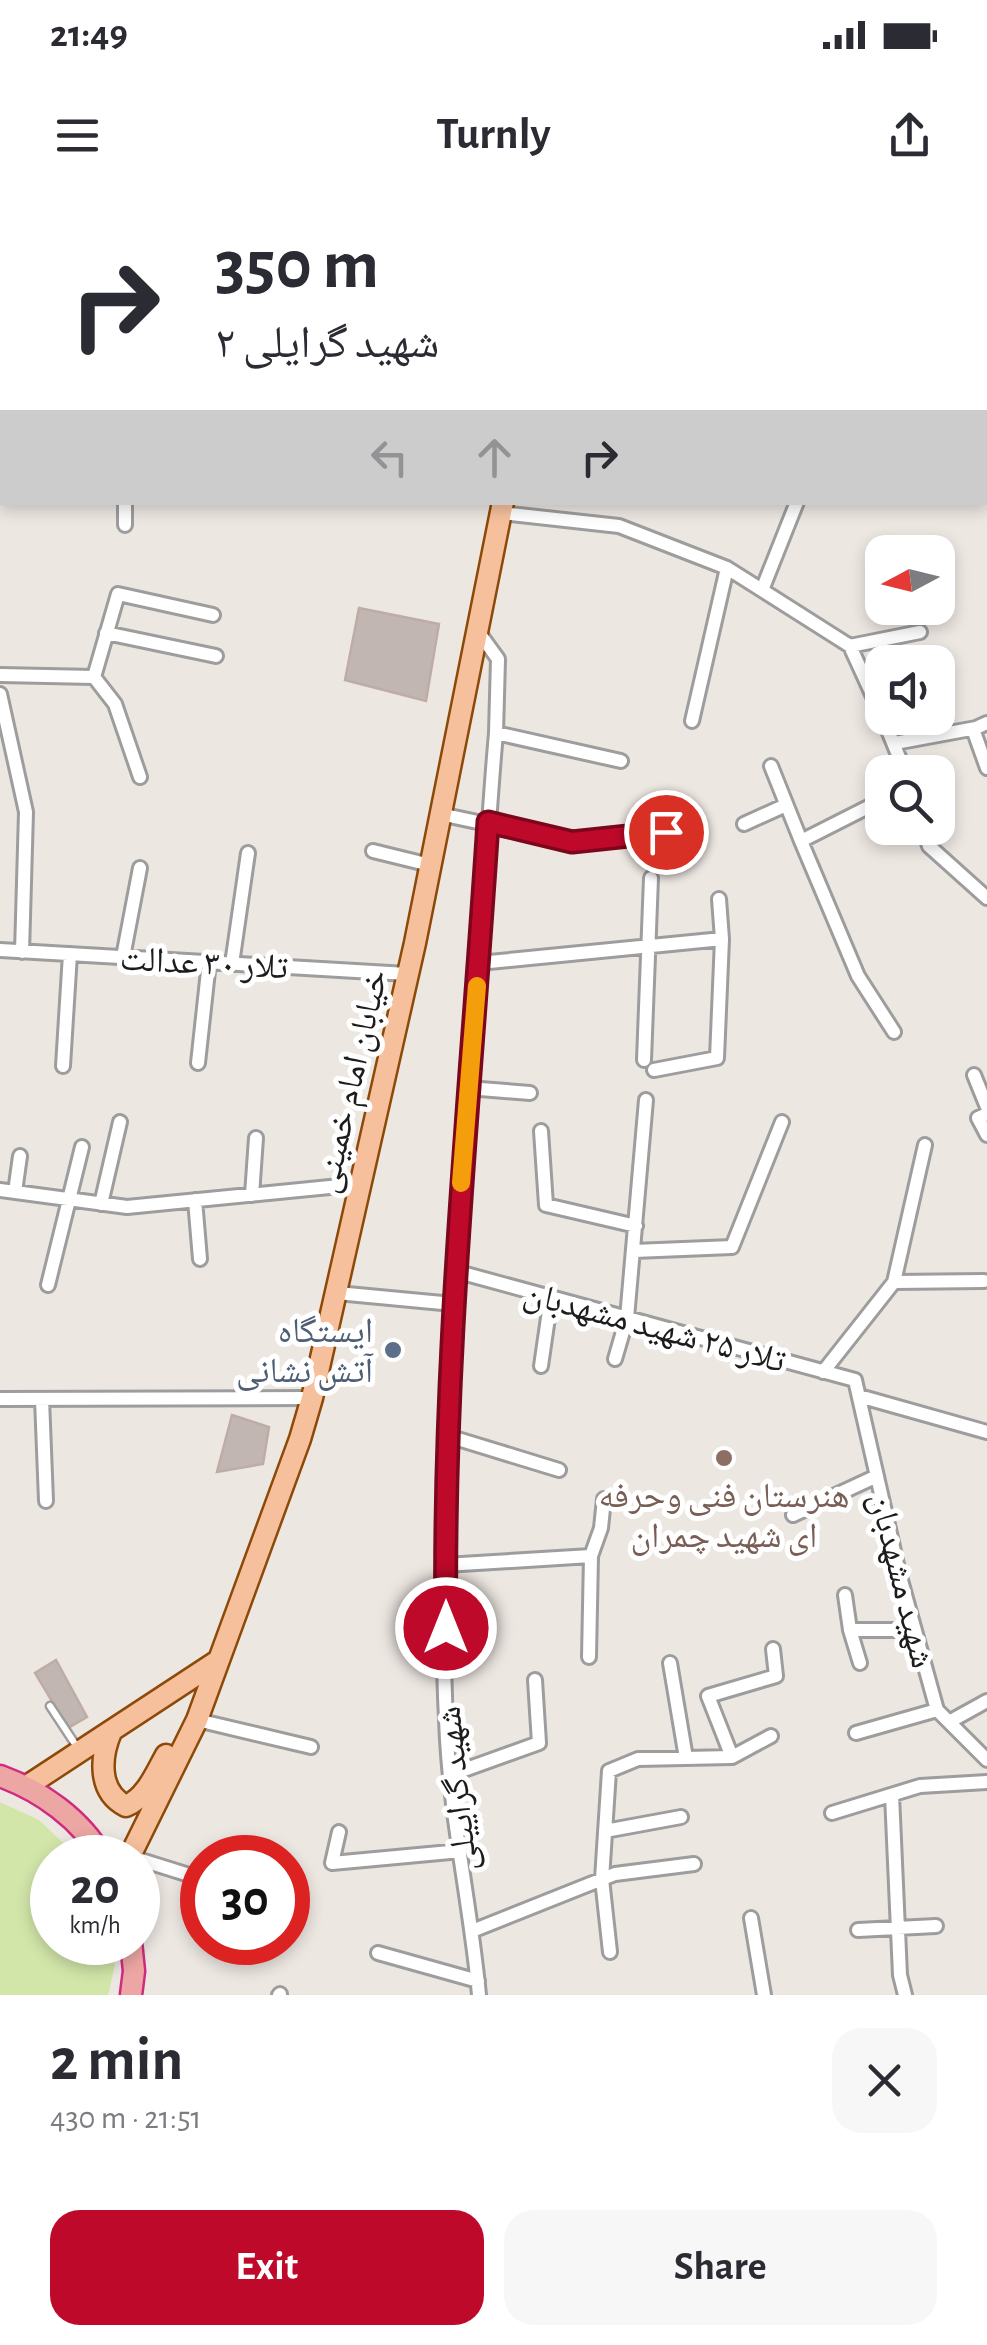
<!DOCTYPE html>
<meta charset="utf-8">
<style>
:root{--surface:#fff;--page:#f7f7f7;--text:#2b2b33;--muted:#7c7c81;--accent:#bf092a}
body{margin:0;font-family:"Alegreya Sans","Noto Naskh Arabic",sans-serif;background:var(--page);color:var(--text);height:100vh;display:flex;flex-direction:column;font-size:38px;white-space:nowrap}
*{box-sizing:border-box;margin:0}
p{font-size:32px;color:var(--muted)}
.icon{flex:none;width:55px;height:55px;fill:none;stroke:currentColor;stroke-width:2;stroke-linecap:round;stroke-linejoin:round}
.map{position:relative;height:1795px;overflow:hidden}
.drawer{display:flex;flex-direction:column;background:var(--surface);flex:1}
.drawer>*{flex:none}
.banner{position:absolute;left:0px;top:0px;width:988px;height:305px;box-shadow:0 5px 15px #0003;background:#fff;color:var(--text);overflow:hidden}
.needle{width:65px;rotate:263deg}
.controls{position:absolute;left:865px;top:335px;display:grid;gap:20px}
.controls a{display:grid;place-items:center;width:90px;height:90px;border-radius:20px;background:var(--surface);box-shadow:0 5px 15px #0003;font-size:50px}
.speed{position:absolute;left:30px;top:1635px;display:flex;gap:20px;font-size:50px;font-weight:700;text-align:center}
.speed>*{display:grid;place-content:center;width:130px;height:130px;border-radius:50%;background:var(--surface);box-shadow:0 5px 15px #0003;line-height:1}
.speed small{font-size:25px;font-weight:400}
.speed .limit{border:15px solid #d22;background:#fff;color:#111}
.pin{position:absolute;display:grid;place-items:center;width:85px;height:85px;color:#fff;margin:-42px;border:5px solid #fff;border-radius:50%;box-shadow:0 2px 10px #0007}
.me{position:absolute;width:110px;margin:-55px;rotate:0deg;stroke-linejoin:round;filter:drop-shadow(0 0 8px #0008)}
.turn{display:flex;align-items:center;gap:35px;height:210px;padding:0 50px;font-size:45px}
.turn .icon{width:130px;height:130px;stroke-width:2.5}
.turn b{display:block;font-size:70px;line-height:85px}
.lanes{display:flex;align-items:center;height:95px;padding:0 50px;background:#0003;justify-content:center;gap:50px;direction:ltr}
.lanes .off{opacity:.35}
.round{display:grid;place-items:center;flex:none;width:105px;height:105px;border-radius:30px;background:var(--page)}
.overview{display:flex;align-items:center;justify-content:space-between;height:170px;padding:0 50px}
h1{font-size:60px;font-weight:700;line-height:75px}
.primary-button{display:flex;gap:20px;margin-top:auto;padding:20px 50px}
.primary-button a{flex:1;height:115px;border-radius:30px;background:var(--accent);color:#fff;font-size:40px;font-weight:700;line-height:115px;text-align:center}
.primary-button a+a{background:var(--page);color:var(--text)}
.status{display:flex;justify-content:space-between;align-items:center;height:70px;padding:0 50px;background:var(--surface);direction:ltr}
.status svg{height:28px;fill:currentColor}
header{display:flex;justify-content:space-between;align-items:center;height:130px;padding:0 50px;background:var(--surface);font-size:45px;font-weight:700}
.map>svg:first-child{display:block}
.grass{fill:#d2e6a9}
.building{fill:#c1b6b2;stroke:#beaca5;stroke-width:2.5}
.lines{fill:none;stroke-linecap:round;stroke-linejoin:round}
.service-casing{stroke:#9d9d9d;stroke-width:11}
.minor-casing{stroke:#9d9d9d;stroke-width:18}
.secondary-casing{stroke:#6d6609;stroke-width:22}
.primary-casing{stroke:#8d4907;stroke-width:25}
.trunk-casing{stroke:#cf2b81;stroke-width:25}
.service{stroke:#fff;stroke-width:6}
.minor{stroke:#fff;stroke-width:12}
.secondary{stroke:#f6eeb7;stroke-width:18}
.primary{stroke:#f7c09d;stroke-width:20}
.trunk{stroke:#eca6a4;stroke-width:20}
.route-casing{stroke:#7c061b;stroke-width:25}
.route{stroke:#bf092a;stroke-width:18}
.slow{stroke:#f59e0b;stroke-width:18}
.service-dot{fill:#5c6f8a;stroke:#fff;stroke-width:4}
.education-dot{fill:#8d6e63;stroke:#fff;stroke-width:4}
.labels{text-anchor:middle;stroke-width:10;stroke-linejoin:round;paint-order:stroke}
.street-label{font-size:35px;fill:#1c1c1c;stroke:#fff}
.service-label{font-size:35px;fill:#4e5e75;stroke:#fff;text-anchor:end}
.education-label{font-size:35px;fill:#785e54;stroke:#fff}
</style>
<div class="status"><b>21:49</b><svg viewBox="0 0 49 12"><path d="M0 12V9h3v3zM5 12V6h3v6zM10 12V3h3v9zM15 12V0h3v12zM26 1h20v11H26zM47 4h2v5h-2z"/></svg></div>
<header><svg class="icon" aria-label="menu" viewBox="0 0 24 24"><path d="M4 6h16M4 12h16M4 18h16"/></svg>Turnly<svg class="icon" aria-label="share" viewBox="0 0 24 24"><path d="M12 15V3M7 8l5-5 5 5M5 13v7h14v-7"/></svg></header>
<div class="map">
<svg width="987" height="1795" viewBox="0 0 987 1795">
<rect width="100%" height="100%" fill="#ede7e2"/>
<!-- grass -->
<path class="grass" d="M 0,1602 L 39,1620 L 78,1657 L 52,1658 L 52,1742 L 111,1743 L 115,1765 L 108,1795 L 0,1795 Z"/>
<!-- building -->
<path class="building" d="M 359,408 L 439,424 L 426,501 L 345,480 Z
M 232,1215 L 269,1227 L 263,1264 L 217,1272 Z
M 56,1460 L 87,1517 L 68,1528 L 35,1473 Z"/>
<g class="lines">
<defs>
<path id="service" d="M 50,1506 L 77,1547"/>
<path id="minor" d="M 591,0 L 607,2
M 66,2 L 67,0
M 306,2 L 309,0
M 801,2 L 801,0
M 896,2 L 897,0
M 986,21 L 987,15
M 985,192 L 987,192
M 125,302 L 125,325
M 501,313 L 619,326 L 727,368 L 850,446 L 882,516
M 762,390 L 797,302
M 477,430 L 498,459 L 496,533 C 489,611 485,690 479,768 C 457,1022 433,1284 447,1540 C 452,1625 471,1709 479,1795
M 106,433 L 216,456
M 850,446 L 920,432
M 0,475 L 94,477
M 94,477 L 118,394 L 213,415
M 94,477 L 115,504 L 140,577
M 0,494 L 26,612 L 22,752
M 883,518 L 905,572
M 692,521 L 727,368
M 973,529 L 987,568
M 496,533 L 621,561
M 895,543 L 976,528 L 987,523
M 771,566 L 801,641
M 882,600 L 801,641 L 858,776 L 894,832
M 440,614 L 571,642 L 665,632
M 744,624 L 786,605
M 923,628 L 929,646 L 987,698
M 373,651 L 430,665
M 0,750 L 407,774
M 123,757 L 140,668
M 479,763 L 722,739
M 232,764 L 248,653
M 644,860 L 651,678
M 198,863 L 209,762
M 63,866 L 70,754
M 654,870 L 717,858 L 722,739 L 719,699
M 974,875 L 987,907
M 468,888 L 530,893
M 987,914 L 978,918 L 987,935
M 541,931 L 546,1005 L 636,1026
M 0,990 L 127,1007 L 360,984
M 15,992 L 20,956
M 252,995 L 256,938
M 195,1000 L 200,1059
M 101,1004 L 120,922
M 634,1051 L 732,1047 L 782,922
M 455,1071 L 855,1180 L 899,1373 L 937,1510 L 987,1560
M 894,1082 L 984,1081
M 48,1085 L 82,947
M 337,1093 L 453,1104
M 615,1159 L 627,1118 L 646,900
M 541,1166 L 551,1097
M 823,1172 L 894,1082 L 925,945
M 859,1196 L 987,1232
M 0,1199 L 312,1198
M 42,1199 L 46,1301
M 448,1236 L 559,1270
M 793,1315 L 877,1276
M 445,1365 L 591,1356
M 845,1395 L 850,1430 L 860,1463
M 850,1430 L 915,1430
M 589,1457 L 591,1356 L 601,1328 L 604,1299
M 670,1463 L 686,1558
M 197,1520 L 311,1547
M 949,1522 L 987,1501
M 856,1533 L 937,1510
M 732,1557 L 708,1496 L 776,1476 L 773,1449
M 450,1575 L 539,1543 L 535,1480
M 892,1595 L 900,1775 L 905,1795
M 832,1613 L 920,1586 L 987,1582
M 605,1631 L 681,1617
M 339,1632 L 332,1663 L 461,1651
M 138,1659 L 202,1679
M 751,1718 L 764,1795
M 858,1730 L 936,1726
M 472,1731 L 615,1674 L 694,1664
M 610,1752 L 602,1679 L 609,1571 L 638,1559 L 732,1557 L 771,1536
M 378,1753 L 478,1781
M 279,1795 L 280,1794"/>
<path id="secondary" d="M 0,239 L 2,239"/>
<path id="primary" d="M 563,2 L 563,0
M 111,1532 C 100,1558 98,1592 126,1606 C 146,1598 156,1573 166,1555
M 27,1586 L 216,1462
M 129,1658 L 197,1520 L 300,1239 L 312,1198 L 415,743 L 503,302"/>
<path id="trunk" d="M 0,1576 C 41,1591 81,1619 103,1658
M 131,1795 L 134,1771 L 131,1742"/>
</defs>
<!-- service casing -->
<use href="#service" class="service-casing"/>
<!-- minor casing -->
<use href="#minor" class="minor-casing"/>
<!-- secondary casing -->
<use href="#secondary" class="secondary-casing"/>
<!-- primary casing -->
<use href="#primary" class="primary-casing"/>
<!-- trunk casing -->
<use href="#trunk" class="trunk-casing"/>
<!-- service -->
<use href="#service" class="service"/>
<!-- minor -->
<use href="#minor" class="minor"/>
<!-- secondary -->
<use href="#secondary" class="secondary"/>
<!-- primary -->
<use href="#primary" class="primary"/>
<!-- trunk -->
<use href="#trunk" class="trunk"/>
</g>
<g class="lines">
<defs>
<path id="route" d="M 446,1428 C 442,1158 471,891 488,622 L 572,642 L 666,632"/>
</defs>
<!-- route casing -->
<use href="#route" class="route-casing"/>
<!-- route -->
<use href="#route" class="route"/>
<!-- slow -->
<path class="slow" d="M 461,983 L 477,786"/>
</g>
<!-- markers -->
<circle class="service-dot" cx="393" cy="1150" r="10"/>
<circle class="education-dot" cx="724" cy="1258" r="10"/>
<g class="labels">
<!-- street labels -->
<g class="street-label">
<text transform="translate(204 762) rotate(3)" y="12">تلار ۳۰ عدالت</text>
<text transform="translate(350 881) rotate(-77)" y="12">خیابان امام خمینی</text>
<text transform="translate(655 1126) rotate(15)" y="12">تلار ۲۵ شهید مشهدبان</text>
<text transform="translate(903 1380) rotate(76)" y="12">شهید مشهدبان</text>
<text transform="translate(456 1589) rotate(-96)" y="12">شهید گراییلی</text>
</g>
<!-- service labels -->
<g class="service-label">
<text x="373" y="1142">ایستگاه<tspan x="373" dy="40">آتش نشانی</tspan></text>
</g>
<!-- education labels -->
<g class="education-label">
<text x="724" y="1307">هنرستان فنی وحرفه<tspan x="724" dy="40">ای شهید چمران</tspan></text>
</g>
</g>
</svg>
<div class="controls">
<a><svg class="needle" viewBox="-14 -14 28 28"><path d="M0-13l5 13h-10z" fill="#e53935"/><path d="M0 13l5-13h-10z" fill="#7c7c81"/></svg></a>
<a><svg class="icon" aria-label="sound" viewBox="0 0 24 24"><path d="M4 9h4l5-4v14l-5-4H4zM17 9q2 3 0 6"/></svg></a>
<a><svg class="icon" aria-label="search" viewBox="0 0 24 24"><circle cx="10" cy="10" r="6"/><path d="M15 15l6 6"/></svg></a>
</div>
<div class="speed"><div>20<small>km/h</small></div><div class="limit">30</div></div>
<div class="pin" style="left:666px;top:632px;background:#d93025"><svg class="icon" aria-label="arrive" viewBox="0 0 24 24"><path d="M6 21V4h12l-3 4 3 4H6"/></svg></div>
<svg class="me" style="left:446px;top:1428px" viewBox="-20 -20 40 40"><circle r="17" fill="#bf092a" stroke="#fff" stroke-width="3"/><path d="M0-11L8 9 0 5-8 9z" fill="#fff"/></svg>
<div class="banner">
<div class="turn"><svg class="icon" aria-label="right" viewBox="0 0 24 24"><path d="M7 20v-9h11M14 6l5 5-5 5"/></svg><div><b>350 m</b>شهید گرایلی ۲</div></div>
<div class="lanes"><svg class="icon off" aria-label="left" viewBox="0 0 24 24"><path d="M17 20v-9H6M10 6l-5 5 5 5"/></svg><svg class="icon off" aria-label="ahead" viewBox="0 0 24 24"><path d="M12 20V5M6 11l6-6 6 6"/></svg><svg class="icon" aria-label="right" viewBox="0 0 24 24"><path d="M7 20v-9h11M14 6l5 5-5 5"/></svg></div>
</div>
</div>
<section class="drawer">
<div class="overview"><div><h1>2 min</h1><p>430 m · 21:51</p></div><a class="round"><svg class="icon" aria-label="close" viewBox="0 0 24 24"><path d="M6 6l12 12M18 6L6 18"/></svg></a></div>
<div class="primary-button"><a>Exit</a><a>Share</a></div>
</section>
